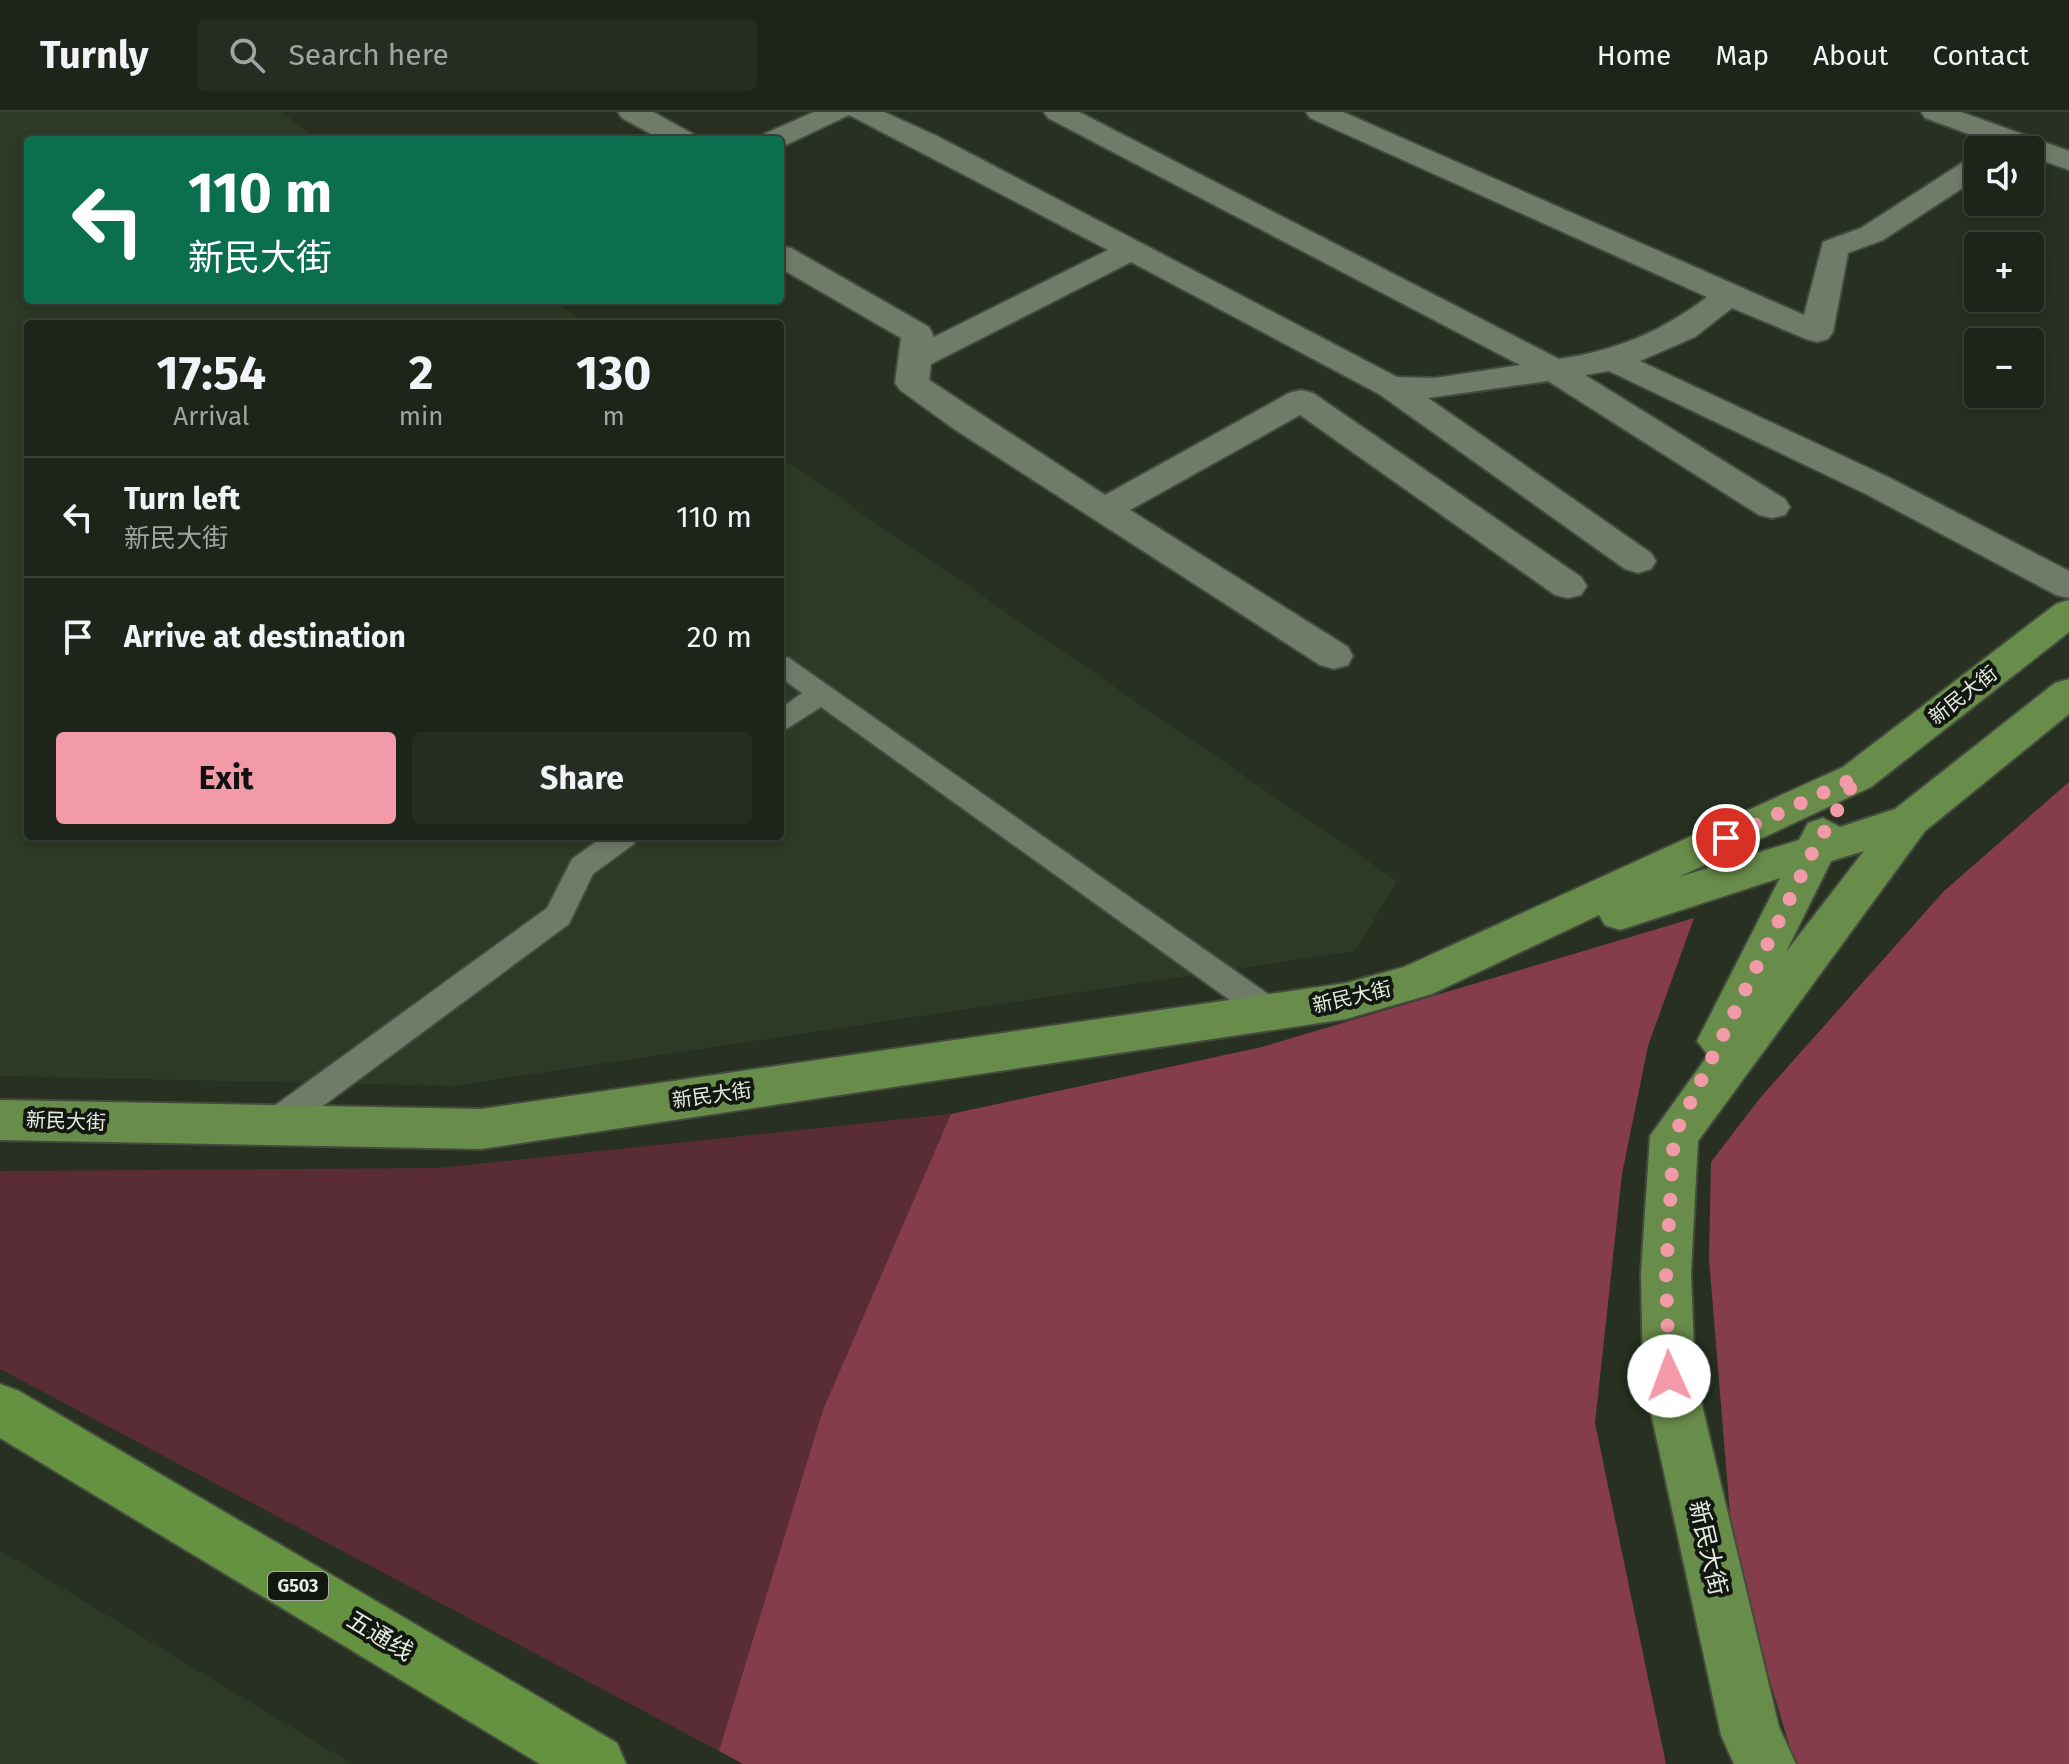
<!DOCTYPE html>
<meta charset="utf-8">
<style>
:root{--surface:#1d2419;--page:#252c22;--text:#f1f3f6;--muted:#a0a4a2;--line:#3b4138;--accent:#f39aa9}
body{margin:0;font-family:"Fira Sans","Noto Sans SC",sans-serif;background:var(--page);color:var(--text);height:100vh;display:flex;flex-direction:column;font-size:30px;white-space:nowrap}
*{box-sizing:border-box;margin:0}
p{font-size:26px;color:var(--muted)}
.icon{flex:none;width:44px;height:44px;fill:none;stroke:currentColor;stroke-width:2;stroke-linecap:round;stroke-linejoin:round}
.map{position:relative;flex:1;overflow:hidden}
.details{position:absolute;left:24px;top:208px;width:760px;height:520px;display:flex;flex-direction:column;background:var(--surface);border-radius:8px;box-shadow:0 4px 12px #0003,0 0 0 2px var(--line)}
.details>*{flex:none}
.hud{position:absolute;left:24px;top:24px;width:760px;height:168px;border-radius:8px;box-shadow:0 4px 12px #0003,0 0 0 2px var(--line);background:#0b6e4f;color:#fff;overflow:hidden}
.tools{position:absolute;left:1964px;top:24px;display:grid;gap:16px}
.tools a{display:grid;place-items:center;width:80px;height:80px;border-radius:8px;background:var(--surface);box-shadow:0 4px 12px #0003,0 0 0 2px var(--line);font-size:40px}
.pin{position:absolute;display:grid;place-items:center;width:68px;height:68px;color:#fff;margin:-34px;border:4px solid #fff;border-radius:50%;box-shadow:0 2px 8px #0007}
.me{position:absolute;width:88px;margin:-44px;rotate:358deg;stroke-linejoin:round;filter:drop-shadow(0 0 6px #0008)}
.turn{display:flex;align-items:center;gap:28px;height:168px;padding:0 32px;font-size:36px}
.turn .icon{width:104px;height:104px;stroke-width:2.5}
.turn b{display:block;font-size:56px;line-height:68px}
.eta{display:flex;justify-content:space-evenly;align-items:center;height:136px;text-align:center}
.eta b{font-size:48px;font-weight:700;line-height:56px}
.primary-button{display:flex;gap:16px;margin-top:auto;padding:16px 32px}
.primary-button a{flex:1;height:92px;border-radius:8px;background:var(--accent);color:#111;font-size:32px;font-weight:700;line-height:92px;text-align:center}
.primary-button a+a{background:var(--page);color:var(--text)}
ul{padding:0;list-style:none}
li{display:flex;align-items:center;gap:24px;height:120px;padding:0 32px;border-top:2px solid var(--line)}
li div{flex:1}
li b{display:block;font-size:30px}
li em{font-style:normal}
header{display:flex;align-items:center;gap:48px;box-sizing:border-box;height:112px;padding:0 40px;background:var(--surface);border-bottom:2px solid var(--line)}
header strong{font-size:38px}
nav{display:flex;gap:44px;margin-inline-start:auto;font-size:28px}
.search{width:560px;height:72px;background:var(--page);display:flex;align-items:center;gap:20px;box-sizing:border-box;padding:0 28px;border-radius:8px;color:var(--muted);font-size:30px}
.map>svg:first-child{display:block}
.built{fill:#2e3a25}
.green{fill:#5a2d36}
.forest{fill:#853c4b}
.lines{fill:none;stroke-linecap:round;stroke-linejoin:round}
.service-casing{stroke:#434b3e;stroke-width:4}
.minor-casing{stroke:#434b3e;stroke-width:4}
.primary-casing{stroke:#434b3e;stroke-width:4}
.trunk-casing{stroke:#434b3e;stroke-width:4}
.service{fill:#707b69;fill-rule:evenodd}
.minor{fill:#707b69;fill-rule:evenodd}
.primary{fill:#688c4a;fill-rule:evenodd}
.trunk{fill:#659240;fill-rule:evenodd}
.route{stroke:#f39aa9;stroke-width:14;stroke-dasharray:0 25.2}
.labels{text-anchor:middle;stroke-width:8;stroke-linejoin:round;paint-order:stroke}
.shield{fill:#121710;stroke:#a6aba2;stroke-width:2}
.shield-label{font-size:18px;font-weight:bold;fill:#e5ebe1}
.street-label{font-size:20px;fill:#e5ebe1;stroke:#121710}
.near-street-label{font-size:24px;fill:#e5ebe1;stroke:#121710}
</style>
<header>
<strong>Turnly</strong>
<div class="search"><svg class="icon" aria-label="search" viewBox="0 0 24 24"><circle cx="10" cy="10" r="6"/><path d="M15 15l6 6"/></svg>Search here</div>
<nav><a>Home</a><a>Map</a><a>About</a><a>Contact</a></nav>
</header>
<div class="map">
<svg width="2069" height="1652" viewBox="0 0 2069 1652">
<rect width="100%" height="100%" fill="#273021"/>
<!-- built -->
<path class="built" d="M 0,0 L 281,0 L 320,28 L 28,28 L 28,188 L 552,188 L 587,212 L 28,212 L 28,724 L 780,724 L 780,345 L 1397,769 L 1355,839 L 453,974 L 0,964 Z
M 0,1438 L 352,1652 L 0,1652 Z"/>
<!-- green -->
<path class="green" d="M 951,1002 L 719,1639 L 0,1257 L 0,1059 L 439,1056 Z"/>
<!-- forest -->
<path class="forest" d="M 2069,670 L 2069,1652 L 1795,1652 L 1734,1451 L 1709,1147 L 1711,1050 L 1760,986 L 1944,779 Z
M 1694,806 L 1648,934 L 1622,1062 L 1595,1311 L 1666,1652 L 743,1652 L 719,1639 L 823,1298 L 951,1002 L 1262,935 Z"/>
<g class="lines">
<defs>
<path id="service" d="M 780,543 L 789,546 L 1281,891 L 1285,900 L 1281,909 L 1270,912 L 1259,909 L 821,595 L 780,621 L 780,597 L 802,581 L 780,565 Z
M 604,724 L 638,724 L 634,732 L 593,762 L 569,812 L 281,1025 L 270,1029 L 259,1025 L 254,1015 L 259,1005 L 547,796 L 572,747 Z"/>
<path id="minor" d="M 618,0 L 653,0 L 693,22 L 697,28 L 662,28 L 622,6 Z
M 814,0 L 884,0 L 937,24 L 1397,265 L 1435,266 L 1520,253 L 1048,6 L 1044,0 L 1079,0 L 1559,247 C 1615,239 1661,220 1707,185 L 1310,6 L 1306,0 L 1343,0 L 1804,203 L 1823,130 L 1861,116 L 1968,47 L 1978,44 L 1978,66 L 1883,128 L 1848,141 L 1833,220 L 1828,227 L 1817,230 L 1806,227 L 1732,196 L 1695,225 L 1640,249 L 1890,366 L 2069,459 L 2069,486 L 2056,483 L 1866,382 L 1609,259 L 1585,263 L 1785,387 L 1790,395 L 1785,403 L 1772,406 L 1759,403 L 1548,269 L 1428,286 L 1651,441 L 1656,449 L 1651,457 L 1638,461 L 1625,457 L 1379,282 L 1131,150 L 931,252 L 929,268 L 1105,383 L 1289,281 L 1301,278 L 1313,281 L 1581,465 L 1587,474 L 1581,483 L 1568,486 L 1555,483 L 1300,303 L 1130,398 L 1348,535 L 1353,544 L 1348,553 L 1334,557 L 1320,553 L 954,317 L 900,278 L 895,271 L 901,226 L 780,156 L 780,134 L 791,136 L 929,215 L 934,225 L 1108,138 L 849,3 L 784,34 L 780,35 L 780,28 L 760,28 L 764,22 Z
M 1921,0 L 1961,0 L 2069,39 L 2069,58 L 2030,44 L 2030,38 L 1991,38 L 1996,32 L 1925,6 Z"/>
<path id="primary" d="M 2069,488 L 2069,520 L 1871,675 L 1679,765 L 1799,728 L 1808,711 L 1823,706 L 1840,715 L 1895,697 L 2055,571 L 2069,567 L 2069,602 L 1925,719 L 1698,1029 L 1691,1161 L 1695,1264 L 1779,1615 L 1796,1652 L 1734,1652 L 1721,1623 L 1643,1264 L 1641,1161 L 1650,1024 L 1708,943 L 1697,929 L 1780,766 L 1620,818 L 1605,813 L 1599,803 L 1432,882 L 1346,907 L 481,1037 L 0,1028 L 0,988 L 481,997 L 1346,871 L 1404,855 L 1843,655 L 2056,492 ZM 1864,739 L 1786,840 L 1831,749 Z"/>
<path id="trunk" d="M 0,1272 L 19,1279 L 617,1631 L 626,1652 L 540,1652 L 0,1326 Z"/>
</defs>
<!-- service casing -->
<use href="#service" class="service-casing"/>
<!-- minor casing -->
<use href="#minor" class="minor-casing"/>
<!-- primary casing -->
<use href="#primary" class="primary-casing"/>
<!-- trunk casing -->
<use href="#trunk" class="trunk-casing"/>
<!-- service -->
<use href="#service" class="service"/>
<!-- minor -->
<use href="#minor" class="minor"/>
<!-- primary -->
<use href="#primary" class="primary"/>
<!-- trunk -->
<use href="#trunk" class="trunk"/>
</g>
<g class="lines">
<!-- route -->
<path class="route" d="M 1669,1264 L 1666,1161 L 1674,1024 L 1814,737 L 1857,665 L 1726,726"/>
</g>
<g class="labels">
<!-- shield labels -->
<rect class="shield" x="268" y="1460" width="60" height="28" rx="6"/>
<g class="shield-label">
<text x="298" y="1480">G503</text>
</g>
<!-- street labels -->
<g class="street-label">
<text transform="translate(1963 583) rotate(-38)" y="7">新民大街</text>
<text transform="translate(1352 885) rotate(-13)" y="7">新民大街</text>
<text transform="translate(712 983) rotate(-8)" y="7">新民大街</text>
<text transform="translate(66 1009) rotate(2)" y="7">新民大街</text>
</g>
<!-- near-street labels -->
<g class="near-street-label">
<text transform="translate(1708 1436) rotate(77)" y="8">新民大街</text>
<text transform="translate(380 1524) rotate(31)" y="8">五通线</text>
</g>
</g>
</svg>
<div class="tools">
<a><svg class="icon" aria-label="sound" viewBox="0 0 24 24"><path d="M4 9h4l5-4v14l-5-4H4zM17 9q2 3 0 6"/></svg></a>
<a>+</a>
<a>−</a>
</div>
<div class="pin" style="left:1726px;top:726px;background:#d93025"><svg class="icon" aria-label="arrive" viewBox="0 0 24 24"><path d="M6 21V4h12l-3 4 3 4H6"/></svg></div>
<svg class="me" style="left:1669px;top:1264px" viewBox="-20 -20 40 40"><circle r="19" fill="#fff"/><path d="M0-13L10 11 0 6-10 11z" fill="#f39aa9"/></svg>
<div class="hud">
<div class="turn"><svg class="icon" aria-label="left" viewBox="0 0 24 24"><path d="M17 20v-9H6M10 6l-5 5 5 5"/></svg><div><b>110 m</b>新民大街</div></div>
</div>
<section class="details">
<div class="eta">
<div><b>17:54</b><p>Arrival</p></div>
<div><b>2</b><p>min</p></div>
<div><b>130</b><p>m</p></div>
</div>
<ul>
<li><svg class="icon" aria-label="left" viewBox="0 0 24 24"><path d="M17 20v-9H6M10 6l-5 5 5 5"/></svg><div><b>Turn left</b><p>新民大街</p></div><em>110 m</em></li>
<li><svg class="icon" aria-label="arrive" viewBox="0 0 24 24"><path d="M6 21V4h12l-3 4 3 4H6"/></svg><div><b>Arrive at destination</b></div><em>20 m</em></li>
</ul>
<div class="primary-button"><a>Exit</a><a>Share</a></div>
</section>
</div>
